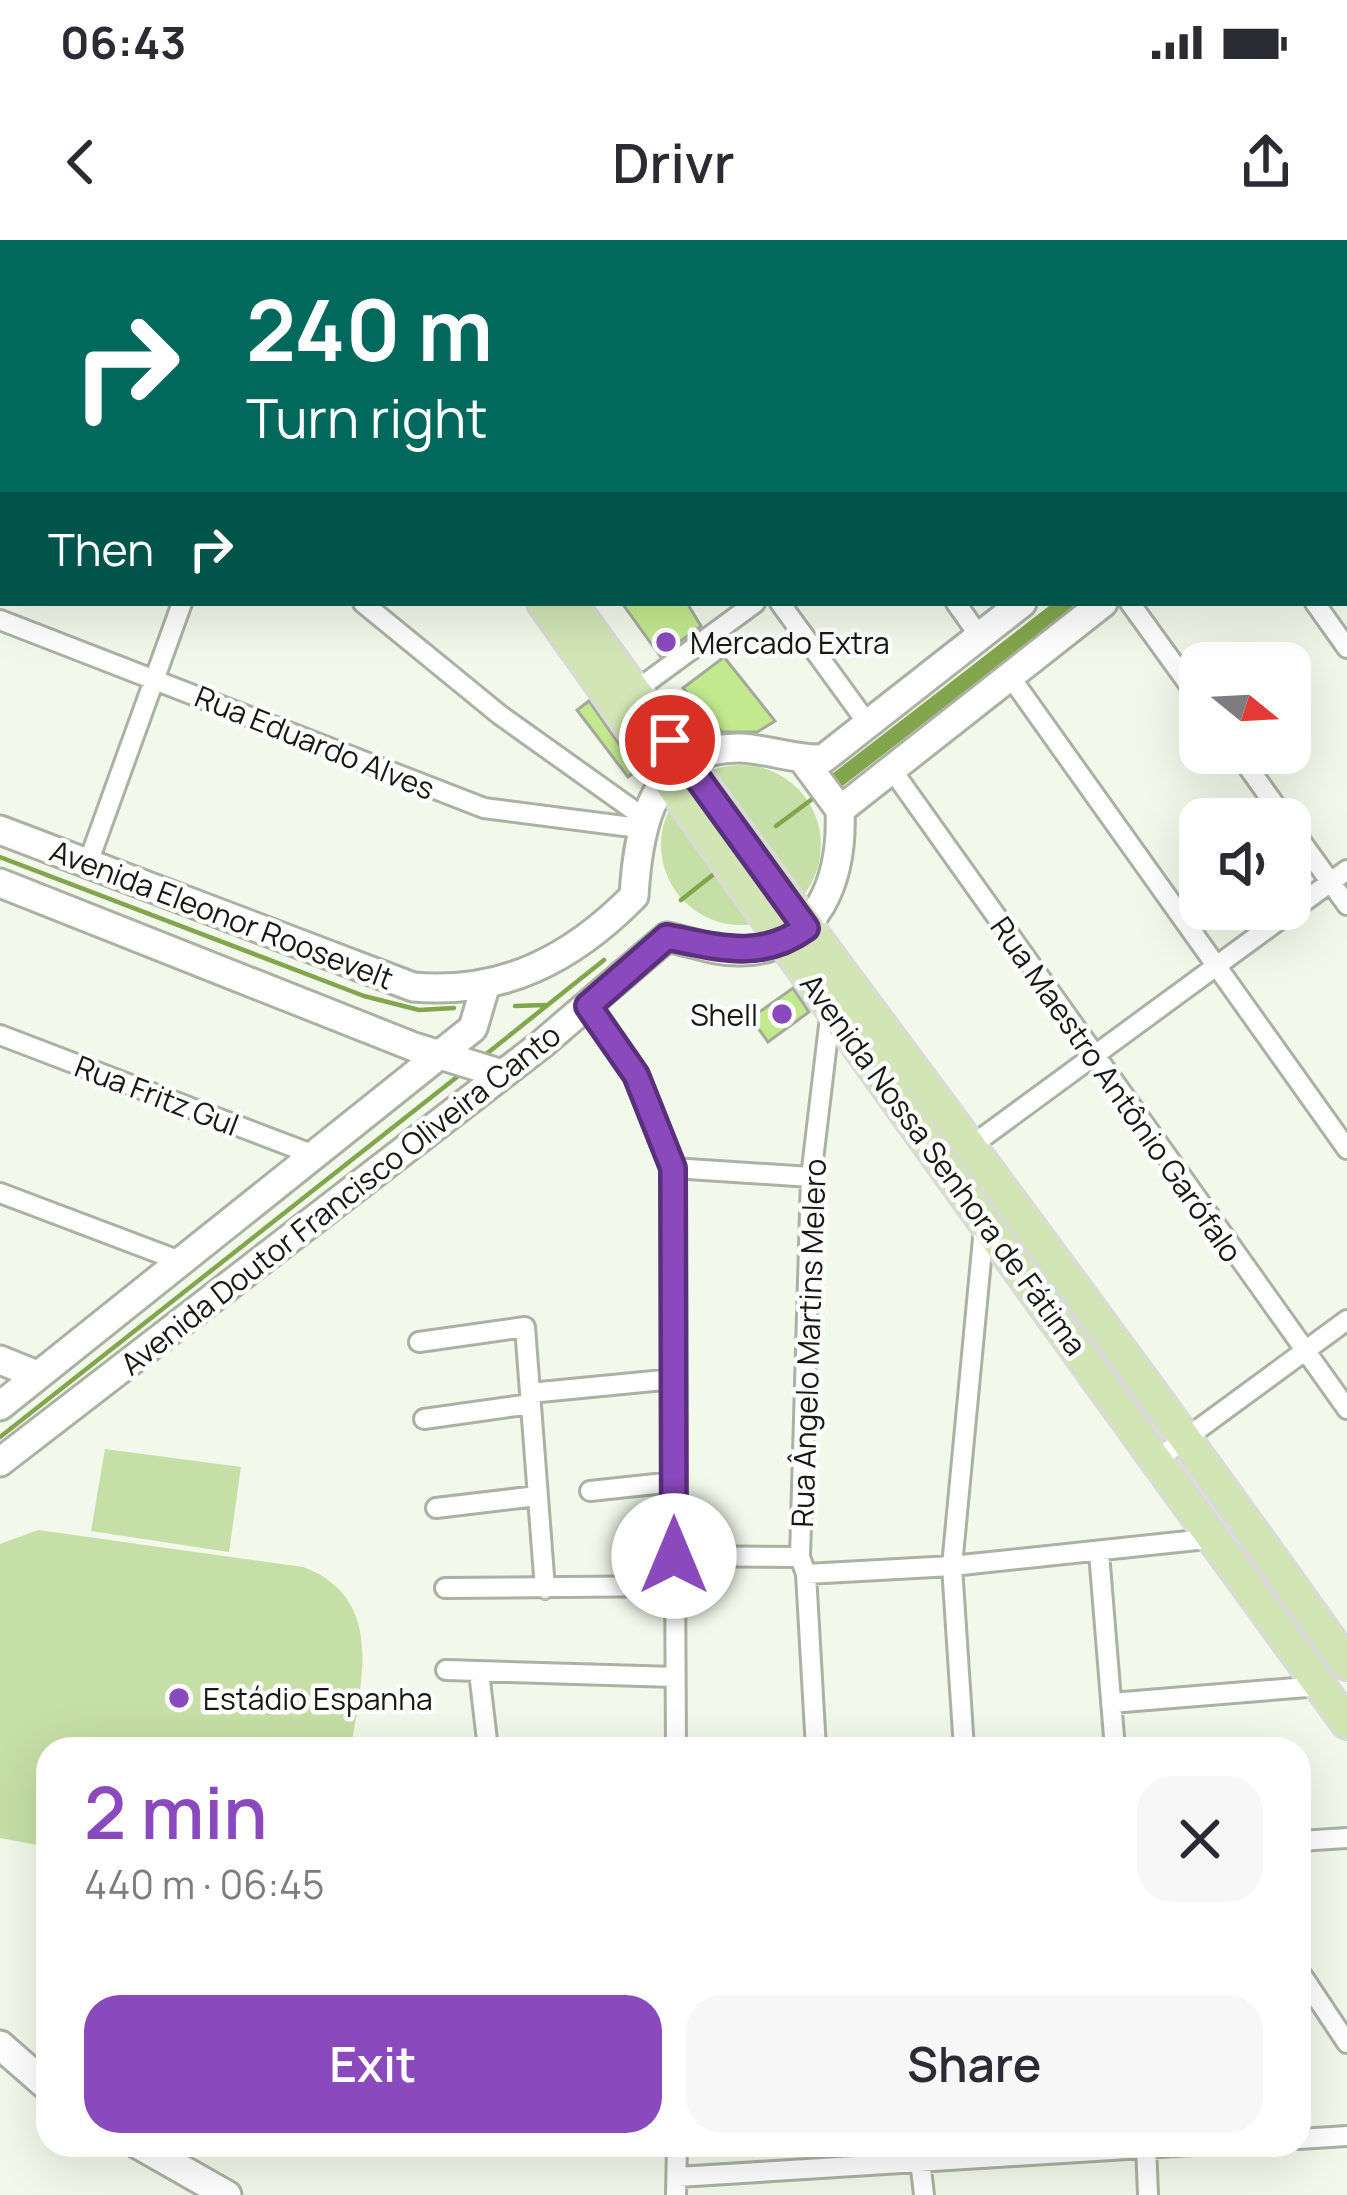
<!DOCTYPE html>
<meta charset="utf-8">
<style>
:root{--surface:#fff;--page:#f7f7f7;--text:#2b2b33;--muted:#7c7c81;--accent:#8b49be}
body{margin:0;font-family:Manrope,sans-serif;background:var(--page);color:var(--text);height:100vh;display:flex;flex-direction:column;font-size:45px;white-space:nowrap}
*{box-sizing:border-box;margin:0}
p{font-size:39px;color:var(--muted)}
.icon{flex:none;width:66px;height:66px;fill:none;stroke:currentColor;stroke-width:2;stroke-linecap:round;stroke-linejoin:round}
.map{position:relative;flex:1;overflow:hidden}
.drawer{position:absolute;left:36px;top:1497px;width:1275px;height:420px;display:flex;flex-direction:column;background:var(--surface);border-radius:36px;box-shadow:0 12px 48px #0002}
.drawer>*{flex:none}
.guide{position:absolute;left:0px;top:0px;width:1347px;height:366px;box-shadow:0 12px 48px #0002;background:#00695c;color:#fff;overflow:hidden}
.needle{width:78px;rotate:108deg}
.buttons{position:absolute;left:1179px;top:402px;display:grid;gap:24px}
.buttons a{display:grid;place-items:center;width:132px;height:132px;border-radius:24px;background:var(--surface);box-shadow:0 12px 48px #0002;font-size:60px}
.pin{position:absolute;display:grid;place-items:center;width:102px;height:102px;color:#fff;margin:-51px;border:6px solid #fff;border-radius:50%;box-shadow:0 3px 12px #0007}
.me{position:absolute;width:132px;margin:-66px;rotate:0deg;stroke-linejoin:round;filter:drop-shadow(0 0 9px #0008)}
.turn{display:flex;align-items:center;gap:42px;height:252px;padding:0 48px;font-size:54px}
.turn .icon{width:156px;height:156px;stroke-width:2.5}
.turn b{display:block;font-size:84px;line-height:102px}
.then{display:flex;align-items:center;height:114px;padding:0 48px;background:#0003;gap:24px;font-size:45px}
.round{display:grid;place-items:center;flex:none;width:126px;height:126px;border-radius:36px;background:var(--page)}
.headline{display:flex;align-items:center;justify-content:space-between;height:204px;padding:0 48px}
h1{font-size:72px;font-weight:600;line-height:90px;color:var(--accent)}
.primary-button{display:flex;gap:24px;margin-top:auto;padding:24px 48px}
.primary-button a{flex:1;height:138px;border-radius:36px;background:var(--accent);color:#fff;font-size:48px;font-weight:600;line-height:138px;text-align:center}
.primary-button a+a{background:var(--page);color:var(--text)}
.status{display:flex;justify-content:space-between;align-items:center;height:84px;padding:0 60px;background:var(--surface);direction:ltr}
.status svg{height:33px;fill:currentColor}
header{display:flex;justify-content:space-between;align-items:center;height:156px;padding:0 48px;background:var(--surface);font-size:54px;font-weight:600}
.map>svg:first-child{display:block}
.green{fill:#c6dfa6}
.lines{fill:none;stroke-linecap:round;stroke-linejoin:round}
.stream{stroke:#82a54d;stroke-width:4.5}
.canal{stroke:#82a54d;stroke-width:16}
.building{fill:#c3e98f;stroke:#a3a99b;stroke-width:3}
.street-casing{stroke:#abb1a3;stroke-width:24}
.secondary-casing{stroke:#abb1a3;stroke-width:33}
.primary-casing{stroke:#dadad9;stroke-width:36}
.street{stroke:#fff;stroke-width:18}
.secondary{stroke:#fff;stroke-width:27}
.primary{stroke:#d2e6b5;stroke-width:30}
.route-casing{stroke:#5a2f7c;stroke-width:30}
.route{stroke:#8b49be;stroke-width:21}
.poi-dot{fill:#8b49be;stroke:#fff;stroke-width:4.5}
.labels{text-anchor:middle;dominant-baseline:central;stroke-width:9;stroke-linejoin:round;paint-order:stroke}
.poi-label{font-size:30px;fill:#171a14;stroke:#fff;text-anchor:start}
.street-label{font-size:30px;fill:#171a14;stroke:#fff}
</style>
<div class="status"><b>06:43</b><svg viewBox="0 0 49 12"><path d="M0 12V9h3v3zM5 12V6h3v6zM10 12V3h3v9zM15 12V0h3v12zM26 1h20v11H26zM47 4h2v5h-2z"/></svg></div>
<header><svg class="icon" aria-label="back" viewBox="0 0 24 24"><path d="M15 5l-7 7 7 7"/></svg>Drivr<svg class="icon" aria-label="share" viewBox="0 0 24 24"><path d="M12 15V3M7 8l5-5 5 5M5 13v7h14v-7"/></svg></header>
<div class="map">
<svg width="1347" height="1955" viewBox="0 0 1347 1955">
<rect width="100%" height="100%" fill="#f2f9ea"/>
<path class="green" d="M661 605a80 80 0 1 1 160 0a80 80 0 1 1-160 0Z
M105,1209L241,1227L229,1312L91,1291Z
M38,1290L303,1327C386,1358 361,1441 351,1509H48V1607L0,1598V1304Z"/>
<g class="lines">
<path class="stream" d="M776,586L815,557
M0,617L364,756L419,770L454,768
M681,660L719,630
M515,766L545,765
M480,819L604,720
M0,1197L462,833"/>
<path class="canal" d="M1344,147L1347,144
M827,548L1066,363"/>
</g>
<path class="building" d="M622,363H687L701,386L660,416Z
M724,417L775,481L757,492H722L683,448Z
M589,461L637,530L628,537L577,470Z
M793,748L809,772L768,802L751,778Z"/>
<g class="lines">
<g class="street-casing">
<path id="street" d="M49,0L51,3
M465,0L468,3
M608,0L611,3
M877,0L879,3
M1061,0L1063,3
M1247,0L1249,3
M351,3L355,0
M590,3L593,0
M670,3L674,0
M823,3L827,0
M0,195L3,196
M363,363L500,475L643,577
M780,363L868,484
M956,363L980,397
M1130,363L1200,460
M1315,363L1347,408
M0,380L484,568L639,588
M1009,435L1347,909
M635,451L755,363
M1238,513L1285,579
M890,527L1347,1169
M1290,586L1347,665
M88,623L182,363
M588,766L636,835L673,928L676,1509
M0,795L314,915
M971,906L1347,630
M673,928L811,937
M0,953L180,1021
M419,1102L525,1087L545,1349
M530,1153L674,1139
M424,1179L530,1164
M1159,1218L1347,1080
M590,1251L674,1242
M436,1268L537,1256
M1099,1313L1115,1509
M674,1316L800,1317
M806,1334L952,1326L1216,1298
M445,1348L674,1346
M446,1430L675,1437
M479,1432L488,1509
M1111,1463L1320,1446
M816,1509L806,1334L800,1317L811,937L831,769
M964,1509L952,1326L984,988
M1299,1601L1347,1598
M1299,1731L1347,1803
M1299,1899L1347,1896
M1146,1905L1148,1955
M920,1920L924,1955
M678,1937L1192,1905
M676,1955L677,1905"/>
</g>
<g class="secondary-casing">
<path id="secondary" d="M1344,110L1347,107
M1344,178L1347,175
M803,520L840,570
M840,570L1103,363
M0,590L413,747C503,755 572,719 634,656
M0,643L414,807L502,834
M634,656C638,588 652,507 740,508C768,509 794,520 823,519L1022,363
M667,697C691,702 716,712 741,711C819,710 843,636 840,570
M0,1120L37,1135
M0,1166L473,788L486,744
M0,1222L542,804L667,697
M0,1805L48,1847
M139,1905L227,1955"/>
</g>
<g class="primary-casing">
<path id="primary" d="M284,0L286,3
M317,0L319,3
M543,363C808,739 1076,1111 1347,1483
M571,363C827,719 1094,1066 1347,1424"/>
</g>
<use href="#street" class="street"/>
<use href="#secondary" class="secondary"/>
<use href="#primary" class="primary"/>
</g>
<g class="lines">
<g class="route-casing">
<path id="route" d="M670,500L806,688C760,721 718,707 667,697L588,766L636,835L673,928L674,1316"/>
</g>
<use href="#route" class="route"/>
</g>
<g class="poi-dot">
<circle cx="666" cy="402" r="12"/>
<circle cx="782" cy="774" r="12"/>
<circle cx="179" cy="1458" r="12"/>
</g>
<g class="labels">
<g class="poi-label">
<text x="690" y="402">Mercado Extra</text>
<text x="758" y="774" text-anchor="end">Shell</text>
<text x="203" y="1458">Estádio Espanha</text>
</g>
<g class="street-label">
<text transform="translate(315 502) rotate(22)">Rua Eduardo Alves</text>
<text transform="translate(222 674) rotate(21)">Avenida Eleonor Roosevelt</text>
<text transform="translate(1117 849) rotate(55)">Rua Maestro Antônio Garófalo</text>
<text transform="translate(157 855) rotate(21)">Rua Fritz Gul</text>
<text transform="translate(944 924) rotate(54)">Avenida Nossa Senhora de Fátima</text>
<text transform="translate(340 959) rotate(-38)">Avenida Doutor Francisco Oliveira Canto</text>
<text transform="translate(808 1103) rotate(-88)">Rua Ângelo Martins Melero</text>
</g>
</g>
</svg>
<div class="buttons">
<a><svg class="needle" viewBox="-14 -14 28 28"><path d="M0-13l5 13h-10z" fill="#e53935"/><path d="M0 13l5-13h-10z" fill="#7c7c81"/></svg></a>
<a><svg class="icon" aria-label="sound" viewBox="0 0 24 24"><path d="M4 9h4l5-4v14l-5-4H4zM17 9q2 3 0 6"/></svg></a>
</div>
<div class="pin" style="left:670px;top:500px;background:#d93025"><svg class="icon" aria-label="arrive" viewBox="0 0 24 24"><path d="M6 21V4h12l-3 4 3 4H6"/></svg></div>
<svg class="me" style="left:674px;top:1316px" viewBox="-20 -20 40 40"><circle r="19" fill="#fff"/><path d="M0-13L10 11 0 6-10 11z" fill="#8b49be"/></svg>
<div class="guide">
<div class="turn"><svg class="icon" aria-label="right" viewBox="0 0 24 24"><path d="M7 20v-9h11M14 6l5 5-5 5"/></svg><div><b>240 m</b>Turn right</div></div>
<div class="then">Then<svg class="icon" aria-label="right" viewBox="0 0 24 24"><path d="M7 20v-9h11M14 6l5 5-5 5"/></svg></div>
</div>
<section class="drawer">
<div class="headline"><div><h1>2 min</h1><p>440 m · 06:45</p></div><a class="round"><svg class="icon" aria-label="close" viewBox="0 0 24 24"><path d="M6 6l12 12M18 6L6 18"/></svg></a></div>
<div class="primary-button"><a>Exit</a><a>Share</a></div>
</section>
</div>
